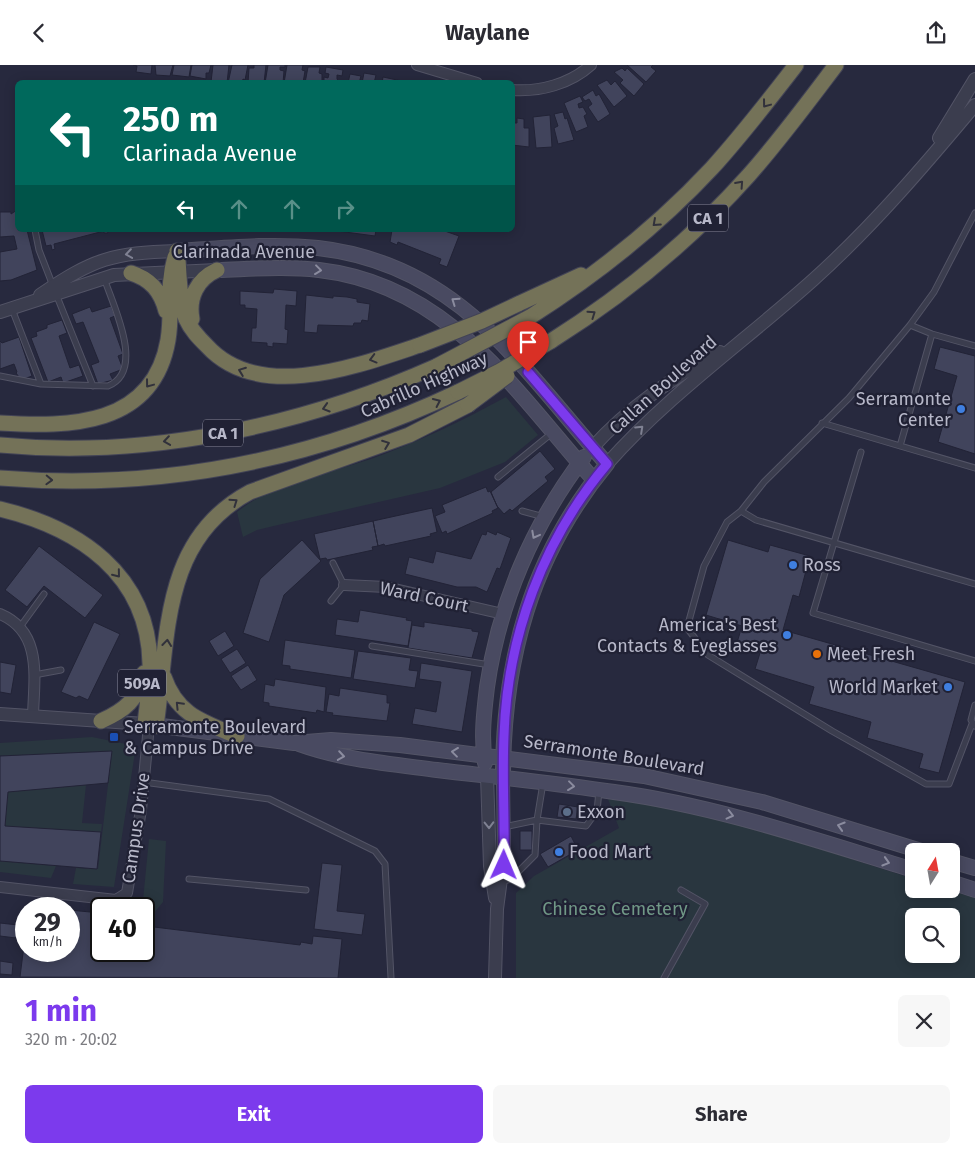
<!DOCTYPE html>
<meta charset="utf-8">
<style>
:root{--surface:#fff;--page:#f7f7f7;--text:#2b2b33;--muted:#7c7c81;--accent:#7c3aed}
body{margin:0;font-family:"Fira Sans",sans-serif;background:var(--page);color:var(--text);height:100vh;display:flex;flex-direction:column;font-size:19px;white-space:nowrap}
*{box-sizing:border-box;margin:0}
p{font-size:16px;color:var(--muted)}
.icon{flex:none;width:28px;height:28px;fill:none;stroke:currentColor;stroke-width:2;stroke-linecap:round;stroke-linejoin:round}
.map{position:relative;height:913px;overflow:hidden}
.panel{display:flex;flex-direction:column;background:var(--surface);flex:1}
.panel>*{flex:none}
.top-card{position:absolute;left:15px;top:15px;width:500px;height:152px;border-radius:8px;box-shadow:0 2px 12px #0003;background:#00695c;color:#fff;overflow:hidden}
.needle{width:32px;rotate:11deg}
.buttons{position:absolute;left:905px;top:778px;display:grid;gap:10px}
.buttons a{display:grid;place-items:center;width:55px;height:55px;border-radius:8px;background:var(--surface);box-shadow:0 2px 12px #0003;font-size:25px}
.speed{position:absolute;left:15px;top:832px;display:flex;gap:10px;font-size:25px;font-weight:700;text-align:center}
.speed>*{display:grid;place-content:center;width:65px;height:65px;border-radius:50%;background:var(--surface);box-shadow:0 2px 12px #0003;line-height:1}
.speed small{font-size:12px;font-weight:400}
.speed .limit{border:2px solid #111;border-radius:8px;background:#fff;color:#111}
.pin{position:absolute;display:grid;place-items:center;width:42px;height:42px;color:#fff;margin:-51px -21px;border-radius:50% 50% 50% 0;rotate:-45deg;box-shadow:0 0 5px #0007}
.pin .icon{rotate:45deg}
.me{position:absolute;width:55px;margin:-28px;rotate:1deg;stroke-linejoin:round;filter:drop-shadow(0 0 4px #0008)}
.turn{display:flex;align-items:center;gap:18px;height:105px;padding:0 25px;font-size:22px}
.turn .icon{width:65px;height:65px;stroke-width:2.5}
.turn b{display:block;font-size:35px;line-height:42px}
.lanes{display:flex;align-items:center;height:48px;padding:0 25px;background:#0003;justify-content:center;gap:25px;direction:ltr}
.lanes .off{opacity:.35}
.round{display:grid;place-items:center;flex:none;width:52px;height:52px;border-radius:8px;background:var(--page)}
.headline{display:flex;align-items:center;justify-content:space-between;height:85px;padding:0 25px}
h1{font-size:30px;font-weight:700;line-height:38px;color:var(--accent)}
.cta{display:flex;gap:10px;margin-top:auto;padding:10px 25px}
.cta a{flex:1;height:58px;border-radius:8px;background:var(--accent);color:#fff;font-size:20px;font-weight:700;line-height:58px;text-align:center}
.cta a+a{background:var(--page);color:var(--text)}
header{display:flex;justify-content:space-between;align-items:center;height:65px;padding:0 25px;background:var(--surface);font-size:22px;font-weight:700}
.map>svg:first-child{display:block}
.green{fill:#29363f;fill-rule:evenodd}
.building{fill:#41445c;stroke:#222336}
.lines{fill:none;stroke-linecap:round;stroke-linejoin:round}
.service-casing{stroke:#535466;stroke-width:7}
.minor-casing{stroke:#535466;stroke-width:12}
.tertiary-casing{stroke:#535466;stroke-width:14}
.secondary-casing{stroke:#535466;stroke-width:16}
.motorway-casing{stroke:#434456;stroke-width:17}
.service{stroke:#3b3d4e;stroke-width:5}
.minor{stroke:#3b3d4e;stroke-width:10}
.tertiary{stroke:#3b3d4e;stroke-width:12}
.secondary{stroke:#494a61;stroke-width:14}
.motorway{stroke:#747258;stroke-width:15}
.motorway-bridge-casing{stroke:#434456;stroke-width:17;stroke-linecap:butt}
.motorway-bridge{stroke:#747258;stroke-width:15}
.oneway{stroke:#31313b}
.oneway2{stroke:#7f8192}
.oneway3{stroke:#8b8c9f}
.route-casing{stroke:#51269a;stroke-width:12}
.route{stroke:#7c3aed;stroke-width:9}
.shop-dot{fill:#3f7fe0;stroke:#202134;stroke-width:2}
.food-dot{fill:#e8710a;stroke:#202134;stroke-width:2}
.transit-dot{fill:#1a4fb4;stroke:#202134;stroke-width:2}
.service-dot{fill:#5c6f8a;stroke:#202134;stroke-width:2}
.labels{text-anchor:middle;dominant-baseline:central;stroke-width:4.5;stroke-linejoin:round;paint-order:stroke}
.shield{fill:#202134;stroke:#8a8b9c;stroke-width:1}
.shield-label{font-size:16px;font-weight:bold;fill:#b7b8c9}
.street-label{font-size:18px;fill:#b7b8c9;stroke:#202134}
.poi-label{font-size:18px;fill:#b7b8c9;stroke:#202134;text-anchor:start}
.park-label{font-size:18px;fill:#709886;stroke:#202134}
</style>
<header><svg class="icon" aria-label="back" viewBox="0 0 24 24"><path d="M15 5l-7 7 7 7"/></svg>Waylane<svg class="icon" aria-label="share" viewBox="0 0 24 24"><path d="M12 15V3M7 8l5-5 5 5M5 13v7h14v-7"/></svg></header>
<div class="map">
<svg width="975" height="913" viewBox="0 0 975 913">
<rect width="100%" height="100%" fill="#27293e"/>
<path class="green" d="M506,332L538,370L505,397L440,423L278,460L257,465L243,472L237,447C274,417 327,409 371,394C418,377 462,356 506,332Z
M92,672L136,681L114,822L73,819L76,803L98,804L112,686L0,691V678Z
M86,720L82,758L102,759L101,767L5,761L8,727Z
M608,734C713,745 814,783 914,814V824H946L975,833V913H516V828L534,811L619,763ZM914,851H951V889H914Z
M149,774L166,776L163,837L150,853L144,852V844H126L127,836L143,835Z
M0,796L56,801L51,813L0,807Z"/>
<path class="building" d="M133,0H152L151,9L136,7L137,1Z
M155,0H173L170,11L156,10Z
M174,0H191L189,12L172,10Z
M192,0H211L209,8H206V14L190,11Z
M213,0H229L227,18L211,17Z
M232,0H248L245,15L243,14L242,18H228Z
M254,0H266L264,18H248L249,3H254Z
M268,0H285V2H280V5L284,6L283,18H265Z
M287,0H303L302,5L305,6L303,18H284Z
M627,0H653L651,2L656,6L646,17Z
M308,2H320L319,8L322,9V18H305Z
M326,2L343,5L342,11L337,10V14L340,18H324V12L328,13L329,9L325,8Z
M622,3L625,6L627,3L644,19L634,31L620,18L623,15L614,7Z
M364,8L376,10L374,18H362Z
M350,9L361,11L359,18H348Z
M383,12L402,16L401,18H382Z
M607,15L611,20L615,16L627,31L614,42L597,20Z
M593,25L596,31L599,29L610,49L598,57L588,42L592,39L589,34L585,36L582,32Z
M580,31L583,37L578,39L579,43L583,42L587,49L584,51L588,62L576,67L564,38Z
M563,47L565,54L567,53L574,75L558,79L554,63L558,61L554,49Z
M550,50L552,82L536,83L533,52Z
M517,53L524,54V63H529V82L512,80L513,58H517Z
M17,145L18,165H27L37,205L11,215L0,216V187L17,184L14,171L0,172V147H11V149Z
M42,165H107L108,168H104V166L54,179L55,184L52,185L51,180L46,181Z
M330,165H376L375,171Z
M392,165H442L459,171L447,202L439,199L441,194L398,177L397,180L390,177Z
M274,224L297,226L296,241L286,240L285,264L288,265L287,279L273,278V282L267,281V278L251,277L252,263H256L257,244L245,243V240H240V226L273,228Z
M306,230L333,233V231L347,232L357,234V237L370,239L368,256L362,255L361,258H354L353,261L318,260L317,268L304,267Z
M111,241L115,251L110,253L123,289L118,291L123,304L110,309L113,315L98,319L91,300L99,297L83,257L76,259L72,249L90,242L92,247Z
M62,255L67,268L59,271L70,303L79,300L83,311L63,318L61,312L48,317L31,273L37,271L36,267L47,263V260Z
M19,272L32,311L21,315L16,308L17,307L14,299L0,304V276L2,278Z
M940,282L975,291V389L938,377L957,311L934,304Z
M540,386L555,404L545,412L548,416L512,446L510,444L504,449L497,441L491,427Z
M486,422L488,427L490,426L498,443L492,446L493,448L447,469L446,466L442,468L435,451L445,447L442,440Z
M432,443L437,467L430,469L431,471L385,481L384,479L378,481L373,456Z
M373,456L378,481L372,482L373,485L327,495L326,493L320,494L314,469Z
M487,466L496,470L497,467L511,473L500,504L497,503L487,527L476,522H457L405,509L409,492L433,498L436,486L471,494L482,469L486,470Z
M302,475L321,496L284,530L269,577L243,568L260,514Z
M728,475L768,487L770,480L810,491L799,532L793,530L783,565L965,617L939,708L919,703L923,689L867,673L871,657L809,639L814,622L755,604L760,588L736,581L742,561L706,550Z
M39,481L103,530L85,553L44,521L27,542L5,525Z
M360,545L407,553L406,555L412,556L408,581L335,570L337,554L358,557Z
M94,557L120,569L88,635L79,631L76,633L61,627Z
M424,557L472,564V566L479,567L472,593L408,583L412,560L424,562Z
M225,566L234,581L218,591L209,576Z
M285,575L355,585L351,613L290,604V601L282,600Z
M237,584L246,598L230,608L221,594Z
M358,586L411,593L409,605L418,606L415,623L353,614Z
M0,597L16,600L11,629L0,627Z
M421,598L472,606L462,667L412,659L415,643L436,647L441,617L419,614Z
M248,600L257,615L241,625L231,611Z
M275,614L326,622L324,647L317,645L316,648L269,641V638L263,637L265,619L274,621Z
M340,623L387,630V638H390L387,656L332,650L333,648L326,647L329,629L339,631Z
M112,686L108,718L8,727L5,761L101,767L97,804L0,796V691Z
M559,739L578,742L576,754L557,752Z
M520,766H532V785H520Z
M571,771L578,785L548,802L540,789Z
M322,798L342,800L337,846L365,849L362,870L314,864Z
M69,845L101,848V886H144V859H147L146,861L300,880L301,877L312,879L313,871L342,874L338,913L20,912L26,864V886H69Z
M0,858L18,860L16,873L0,871Z
M0,896L13,898L12,910L0,909Z"/>
<g class="lines">
<g class="service-casing">
<path id="service" d="M35,165L39,185L53,221
M56,229L93,321
M12,244L41,319
M910,260L932,269L975,281
M0,311L41,319L108,321C146,306 113,240 104,213
M822,358L975,403
M900,381L932,269
M861,387L813,548L975,596
M498,412L552,368
M522,446L544,452
M741,446L756,455L975,519
M331,536L344,520L333,498
M20,562L44,529
M372,581L490,600
M34,610L61,605
M972,659L949,719H926L832,666L708,590L687,563L704,501L727,457L741,446L764,417L849,333L910,260L934,227L975,148
M975,661L971,655L975,640
M143,717L269,734L375,786L385,799L391,913
M504,762L537,755L543,718
M189,814L306,825
M502,817L511,814L535,790L537,755L586,761L597,746L599,726
M664,913L705,839L681,825"/>
</g>
<g class="minor-casing">
<path id="minor" d="M417,0L477,18
M512,25C540,27 570,19 591,0
M344,520L386,522L503,549
M0,549C43,567 34,613 33,651
M0,822L116,835L127,828L141,745L149,660"/>
</g>
<g class="tertiary-casing">
<path id="tertiary" d="M939,73L975,14
M40,230C94,193 113,188 177,186
M0,247L114,210L217,205
M592,383C629,342 672,313 720,287
M607,399C667,331 745,276 813,215C872,162 924,101 975,40
M0,649L145,659
M487,711L490,801L495,833
M495,913L497,844L504,791L503,713"/>
</g>
<g class="secondary-casing">
<path id="secondary" d="M177,186C223,183 272,178 318,183C459,199 521,302 607,399C531,491 503,595 503,713
M217,205C251,204 285,201 319,205C449,220 514,325 594,415
M146,659L294,678L331,675L400,680L644,711L762,737L921,786
M299,679C343,695 391,699 437,705C496,712 555,718 614,727C717,741 815,775 914,805
M485,698C481,672 484,647 487,622C499,538 533,459 584,392
M951,796L975,803
M951,817L975,825"/>
</g>
<g class="motorway-casing">
<path id="motorway" d="M177,186C180,207 178,233 186,254C191,265 199,273 207,281C259,338 357,301 420,280
M131,208C151,214 161,227 166,246
M518,239L581,210
M530,252C596,210 658,161 712,103C742,70 769,35 796,0
M192,254C188,233 197,214 217,205
M551,276C624,230 691,175 749,110C780,75 808,37 836,0
M0,358C69,362 153,362 168,275C173,246 166,223 175,192
M0,380C148,394 302,361 437,301
M0,413C161,426 312,396 458,327
M0,444C79,463 148,509 150,598C151,619 147,639 145,659
M164,612C177,650 203,657 237,671
M101,656C124,646 139,634 144,608
M156,661C169,573 160,475 250,427L409,370L468,340"/>
</g>
<use href="#service" class="service"/>
<use href="#minor" class="minor"/>
<use href="#tertiary" class="tertiary"/>
<use href="#secondary" class="secondary"/>
<use href="#motorway" class="motorway"/>
<g class="motorway-bridge-casing">
<path id="motorway-bridge" d="M420,280L482,256L518,239
M437,301L530,252
M458,327L500,306L551,276
M468,340L507,311"/>
</g>
<use href="#motorway-bridge" class="motorway-bridge"/>
</g>
<defs><path id="oneway-chevron" d="M-2-3.5L2.5 0L-2 3.5" fill="none" stroke-width="1.6" stroke-linecap="round" stroke-linejoin="round" transform="scale(1.25)"/></defs>
<g class="oneway">
<use href="#oneway-chevron" transform="translate(766 39) rotate(127)"/>
<use href="#oneway-chevron" transform="translate(740 119) rotate(-48)"/>
<use href="#oneway-chevron" transform="translate(656 158) rotate(138)"/>
<use href="#oneway-chevron" transform="translate(592 249) rotate(-35)"/>
<use href="#oneway-chevron" transform="translate(373 294) rotate(165)"/>
<use href="#oneway-chevron" transform="translate(242 306) rotate(-159)"/>
<use href="#oneway-chevron" transform="translate(149 319) rotate(127)"/>
<use href="#oneway-chevron" transform="translate(437 337) rotate(-25)"/>
<use href="#oneway-chevron" transform="translate(326 343) rotate(163)"/>
<use href="#oneway-chevron" transform="translate(167 376) rotate(172)"/>
<use href="#oneway-chevron" transform="translate(386 379) rotate(-21)"/>
<use href="#oneway-chevron" transform="translate(49 415) rotate(2)"/>
<use href="#oneway-chevron" transform="translate(234 437) rotate(-35)"/>
<use href="#oneway-chevron" transform="translate(117 509) rotate(51)"/>
<use href="#oneway-chevron" transform="translate(167 578) rotate(-84)"/>
<use href="#oneway-chevron" transform="translate(179 640) rotate(-134)"/>
</g>
<g class="oneway2">
<use href="#oneway-chevron" transform="translate(129 189) rotate(172)"/>
<use href="#oneway-chevron" transform="translate(640 364) rotate(-43)"/>
<use href="#oneway-chevron" transform="translate(489 760) rotate(89)"/>
</g>
<g class="oneway3">
<use href="#oneway-chevron" transform="translate(318 205) rotate(7)"/>
<use href="#oneway-chevron" transform="translate(455 236) rotate(-145)"/>
<use href="#oneway-chevron" transform="translate(535 470) rotate(118)"/>
<use href="#oneway-chevron" transform="translate(455 687) rotate(-173)"/>
<use href="#oneway-chevron" transform="translate(341 691) rotate(9)"/>
<use href="#oneway-chevron" transform="translate(571 721) rotate(7)"/>
<use href="#oneway-chevron" transform="translate(730 750) rotate(14)"/>
<use href="#oneway-chevron" transform="translate(841 761) rotate(-163)"/>
<use href="#oneway-chevron" transform="translate(886 797) rotate(17)"/>
</g>
<g class="lines">
<g class="route-casing">
<path id="route" d="M504,800C505,757 502,714 504,671C507,572 543,475 607,399L528,307"/>
</g>
<use href="#route" class="route"/>
</g>
<g class="shop-dot">
<circle cx="961" cy="344" r="5"/>
<circle cx="793" cy="500" r="5"/>
<circle cx="787" cy="570" r="5"/>
<circle cx="948" cy="622" r="5"/>
<circle cx="559" cy="787" r="5"/>
</g>
<circle class="food-dot" cx="817" cy="589" r="5"/>
<rect class="transit-dot" x="109" y="667" width="10" height="10" rx="2.5"/>
<circle class="service-dot" cx="567" cy="747" r="5"/>
<g class="labels">
<g class="shield">
<rect x="688" y="139.5" width="40" height="27" rx="4"/>
<rect x="203" y="354.5" width="40" height="27" rx="4"/>
<rect x="118" y="604.5" width="48" height="27" rx="4"/>
</g>
<g class="shield-label">
<text x="708" y="153">CA 1</text>
<text x="223" y="368">CA 1</text>
<text x="142" y="618">509A</text>
</g>
<g class="street-label">
<text x="244" y="187">Clarinada Avenue</text>
<text transform="translate(424 320) rotate(-24)">Cabrillo Highway</text>
<text transform="translate(663 320) rotate(-42)">Callan Boulevard</text>
<text transform="translate(424 532) rotate(12)">Ward Court</text>
<text transform="translate(614 690) rotate(9)">Serramonte Boulevard</text>
<text transform="translate(136 763) rotate(-82)">Campus Drive</text>
</g>
<g class="poi-label">
<text x="951" y="334" text-anchor="end">Serramonte<tspan x="951" dy="21">Center</tspan></text>
<text x="803" y="500">Ross</text>
<text x="777" y="560" text-anchor="end">America's Best<tspan x="777" dy="21">Contacts &amp; Eyeglasses</tspan></text>
<text x="827" y="589">Meet Fresh</text>
<text x="938" y="622" text-anchor="end">World Market</text>
<text x="124" y="662">Serramonte Boulevard<tspan x="124" dy="21">&amp; Campus Drive</tspan></text>
<text x="577" y="747">Exxon</text>
<text x="569" y="787">Food Mart</text>
</g>
<g class="park-label">
<text x="615" y="844">Chinese Cemetery</text>
</g>
</g>
</svg>
<div class="buttons">
<a><svg class="needle" viewBox="-14 -14 28 28"><path d="M0-13l5 13h-10z" fill="#e53935"/><path d="M0 13l5-13h-10z" fill="#7c7c81"/></svg></a>
<a><svg class="icon" aria-label="search" viewBox="0 0 24 24"><circle cx="10" cy="10" r="6"/><path d="M15 15l6 6"/></svg></a>
</div>
<div class="speed"><div>29<small>km/h</small></div><div class="limit">40</div></div>
<div class="pin" style="left:528px;top:307px;background:#d93025"><svg class="icon" aria-label="arrive" viewBox="0 0 24 24"><path d="M6 21V4h12l-3 4 3 4H6"/></svg></div>
<svg class="me" style="left:504px;top:800px" viewBox="-20 -20 40 40"><path d="M0-17L14 15 0 8-14 15z" fill="#7c3aed" stroke="#fff" stroke-width="4"/></svg>
<div class="top-card">
<div class="turn"><svg class="icon" aria-label="left" viewBox="0 0 24 24"><path d="M17 20v-9H6M10 6l-5 5 5 5"/></svg><div><b>250 m</b>Clarinada Avenue</div></div>
<div class="lanes"><svg class="icon" aria-label="left" viewBox="0 0 24 24"><path d="M17 20v-9H6M10 6l-5 5 5 5"/></svg><svg class="icon off" aria-label="ahead" viewBox="0 0 24 24"><path d="M12 20V5M6 11l6-6 6 6"/></svg><svg class="icon off" aria-label="ahead" viewBox="0 0 24 24"><path d="M12 20V5M6 11l6-6 6 6"/></svg><svg class="icon off" aria-label="right" viewBox="0 0 24 24"><path d="M7 20v-9h11M14 6l5 5-5 5"/></svg></div>
</div>
</div>
<section class="panel">
<div class="headline"><div><h1>1 min</h1><p>320 m · 20:02</p></div><a class="round"><svg class="icon" aria-label="close" viewBox="0 0 24 24"><path d="M6 6l12 12M18 6L6 18"/></svg></a></div>
<div class="cta"><a>Exit</a><a>Share</a></div>
</section>
